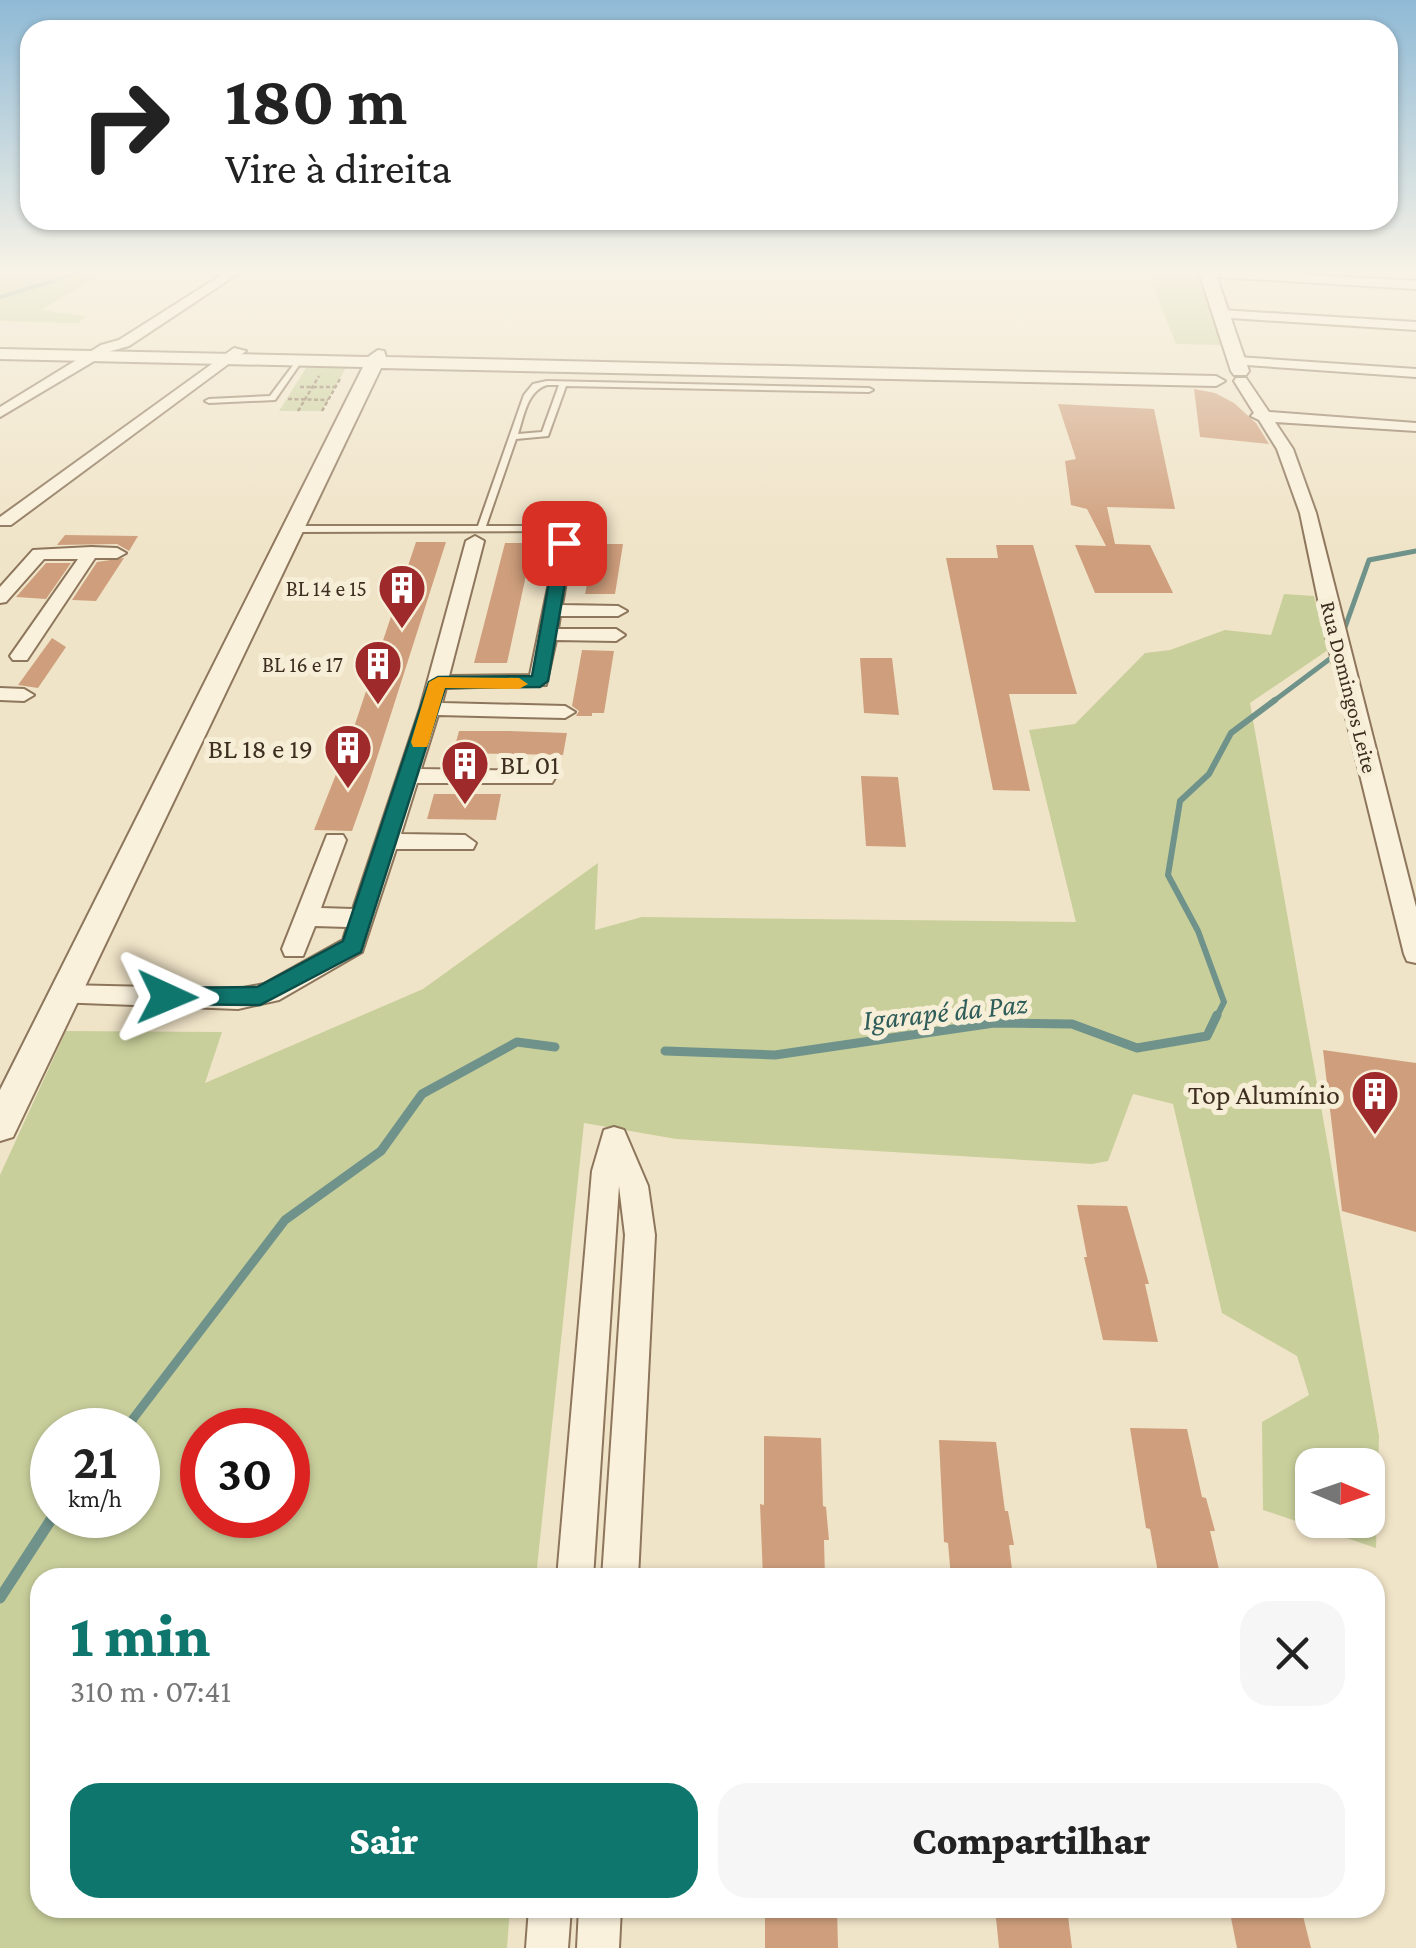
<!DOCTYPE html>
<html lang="pt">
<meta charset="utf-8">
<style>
:root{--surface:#fff;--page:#f6f6f6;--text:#222;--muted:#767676;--accent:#0f766e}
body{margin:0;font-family:"Crimson Pro",serif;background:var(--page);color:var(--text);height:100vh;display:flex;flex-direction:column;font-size:38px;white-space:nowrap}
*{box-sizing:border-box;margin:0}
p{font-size:32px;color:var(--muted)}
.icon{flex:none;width:55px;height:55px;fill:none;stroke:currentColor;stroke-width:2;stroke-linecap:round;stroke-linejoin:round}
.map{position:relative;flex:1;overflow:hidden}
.sheet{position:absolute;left:30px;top:1568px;width:1355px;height:350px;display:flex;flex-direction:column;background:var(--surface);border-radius:30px;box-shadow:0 2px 8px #0004}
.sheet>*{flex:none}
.hud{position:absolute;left:20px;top:20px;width:1378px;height:210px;border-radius:30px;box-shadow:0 2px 8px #0004;background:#fff;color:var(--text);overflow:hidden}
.needle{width:65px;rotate:92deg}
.buttons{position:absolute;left:1295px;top:1448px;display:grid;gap:20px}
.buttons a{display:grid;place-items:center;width:90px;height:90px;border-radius:20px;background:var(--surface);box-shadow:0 2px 8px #0004;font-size:50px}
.speed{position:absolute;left:30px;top:1408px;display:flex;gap:20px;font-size:50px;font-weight:700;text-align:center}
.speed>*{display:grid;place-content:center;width:130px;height:130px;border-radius:50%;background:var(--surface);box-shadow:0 2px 8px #0004;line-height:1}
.speed small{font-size:25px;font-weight:400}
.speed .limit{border:15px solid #d22;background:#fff;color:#111}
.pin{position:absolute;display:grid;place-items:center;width:85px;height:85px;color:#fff;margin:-42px;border-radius:20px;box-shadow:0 5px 15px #0006}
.me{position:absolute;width:110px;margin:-55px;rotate:91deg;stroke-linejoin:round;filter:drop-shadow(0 0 8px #0008)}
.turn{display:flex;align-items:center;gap:35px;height:210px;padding:0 40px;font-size:45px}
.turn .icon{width:130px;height:130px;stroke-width:2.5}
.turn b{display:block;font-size:70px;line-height:85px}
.round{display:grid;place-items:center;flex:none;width:105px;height:105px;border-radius:30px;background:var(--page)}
.overview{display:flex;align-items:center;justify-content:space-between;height:170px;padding:0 40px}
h1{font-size:60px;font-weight:800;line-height:75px;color:var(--accent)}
.cta{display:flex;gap:20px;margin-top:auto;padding:20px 40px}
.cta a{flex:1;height:115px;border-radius:30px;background:var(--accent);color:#fff;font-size:40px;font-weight:800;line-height:115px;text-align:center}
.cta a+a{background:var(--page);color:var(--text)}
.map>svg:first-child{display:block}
.green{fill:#c9cf9b;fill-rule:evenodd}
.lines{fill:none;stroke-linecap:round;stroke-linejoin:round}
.stream-far4{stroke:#6f938a;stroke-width:4}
.stream-far3{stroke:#6f938a;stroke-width:5}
.stream-far2{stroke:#6f938a;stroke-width:6}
.stream-far1{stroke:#6f938a;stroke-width:9}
.stream{stroke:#6f938a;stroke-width:11}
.building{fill:#cf9f7d}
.service-casing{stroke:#8d765c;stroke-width:4}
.minor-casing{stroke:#8d765c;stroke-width:4}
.tertiary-casing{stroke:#8d765c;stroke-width:4}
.path{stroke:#8d765c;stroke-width:2.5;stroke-dasharray:4 2.5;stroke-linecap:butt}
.service{fill:#faf1dc;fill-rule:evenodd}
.minor{fill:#faf1dc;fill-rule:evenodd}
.tertiary{fill:#faf1dc;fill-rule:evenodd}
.route{fill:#0f766e;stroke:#0a4d48;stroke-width:2.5}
.slow{fill:#f59e0b}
.labels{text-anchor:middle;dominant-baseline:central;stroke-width:10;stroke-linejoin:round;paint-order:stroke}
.far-poi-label{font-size:22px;fill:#3d2e20;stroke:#f7eed8;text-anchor:end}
.far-street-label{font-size:22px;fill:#3d2e20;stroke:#f7eed8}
.poi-label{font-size:28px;fill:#3d2e20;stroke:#f7eed8;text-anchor:end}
.water-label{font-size:30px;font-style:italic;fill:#2f5d5a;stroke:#f7eed8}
</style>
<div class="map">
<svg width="1416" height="1948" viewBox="0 0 1416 1948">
<rect width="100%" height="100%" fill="#f0e4c8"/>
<path class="green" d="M0,269H113L40,310L85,316L79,323L0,321Z
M1146,269H1196L1222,345L1176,344Z
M309,363L348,364L322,411H279Z
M1284,594L1314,596L1328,650L1250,703L1379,1436L1376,1548L1263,1510L1262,1422L1309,1395L1297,1356L1222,1313L1173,1104L1133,1094L1108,1161L1092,1164L676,1139L584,1123L536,1577L40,1578V1908H510L507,1948H0V1175L66,1031L222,1032L205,1083L423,989L598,863L595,930L642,917L1076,922L1029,730L1075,724L1145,653L1170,650L1225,630L1271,635ZM52,1430H138V1515H52ZM202,1430H288V1515H202ZM1312,1465H1368V1520H1312Z"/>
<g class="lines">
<path class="stream-far4" d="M0,297L92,269"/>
<path class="stream-far3" d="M1343,633L1369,560L1416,551
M1271,703L1335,655"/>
<path class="stream-far2" d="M1216,1018L1224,1002L1198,931L1168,875L1180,801L1209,774L1231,733L1275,700"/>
<path class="stream-far1" d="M665,1051L775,1055L994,1023L1072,1024L1137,1048L1207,1036L1217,1015
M129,1424L285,1220L381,1151L422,1094L517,1042L555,1047"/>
<path class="stream" d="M125,1430L131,1422
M0,1598L54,1515"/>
</g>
<path class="building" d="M1194,389L1215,393L1234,403L1256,423L1269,444L1200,437Z
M1058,404L1154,409L1175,509L1107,507L1115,544L1150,545L1173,593H1095L1075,545L1106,546L1087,509L1071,505L1065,461L1076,459Z
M65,535L138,536L129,551L117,544L57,545Z
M416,542H446L367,789L352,831L314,830L350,739Z
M505,543H533L507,663H474Z
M595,544H623L615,594H585Z
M996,545H1033L1077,694H1009L1030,791L993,790L946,558H998Z
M124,558L96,601L72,600L97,562Z
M46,563H71L46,599L16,597Z
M52,638L66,647L38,688L18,685Z
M582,650L614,651L604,713H592V716H576L579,711L572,706Z
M860,658H892L899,715L864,713Z
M459,731H509L567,733L563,755L453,753Z
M861,776L898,777L906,847L866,846Z
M434,794H501L496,820L427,819Z
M1323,1050L1416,1063V1232L1342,1211Z
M1077,1205L1127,1206L1149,1284H1145L1158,1342L1103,1340L1084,1257H1087Z
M1130,1428L1187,1429L1202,1497L1206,1498L1215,1531H1210L1221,1578H1159L1150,1529L1146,1528Z
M764,1436L821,1438L823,1506L826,1507L829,1540H824L825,1578H763L760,1504L764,1505Z
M939,1440L996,1442L1005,1511H1008L1014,1545H1009L1013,1578H951L948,1543L944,1542Z
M765,1908H837L838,1948H765Z
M995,1908H1067L1072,1948H999Z
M1229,1908H1301L1311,1948H1237Z"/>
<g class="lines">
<g class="service-casing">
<path id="service" d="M297,360L302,361L275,400L209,403L205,401L209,399L270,396Z
M547,381L869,388L873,390L869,392L566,386L548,436L516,439L486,526H586L590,529L589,531L296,532L292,529L296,526H478L524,395L533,384ZM547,385H559L542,432L518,434C524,416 527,391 547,385Z"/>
</g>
<g class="minor-casing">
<path id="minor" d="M231,269H245L129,346L111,351L0,417V407L101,345L119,340Z
M1207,269L1416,281V289L1203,276Z
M1221,310L1416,322V330L1216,317L1215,314Z
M234,348L246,351L11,525H0V517Z
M1237,357L1416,369V377L1232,364V358Z
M1236,378H1246L1269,412L1416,423V431L1275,422L1293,449L1316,513L1416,907V963L1407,961L1404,954L1324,628L1300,513L1277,449L1259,420L1251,416L1254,413L1234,381Z
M475,536L484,541L449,676L530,675L558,539L573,543L562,605L618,606L627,611L618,616H560L558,629H616L625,635L616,641L556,640L546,685L446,688L442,703L565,706L575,712L565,718L438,715L421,769L544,771L555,778L552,783H417L401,834L465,835L476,843L473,849H396L362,952L279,1000L238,1009L56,1002L52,995L56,988L65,985L238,989L264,984L343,940L347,927L315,926L303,956H285L282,949L327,835H343L346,840L321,908L353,909L420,709L466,541Z
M91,547L117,548L126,553L117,558H95L27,660H13L10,656L78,559H44L6,602L0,603V587L33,550Z
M0,688L24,689L34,695L24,701L0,700Z
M614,1127L624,1130L648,1186L655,1235L638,1578H602L625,1235L619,1186L593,1578H557L592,1171L604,1130Z
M529,1908H571L568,1948H526Z
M579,1908H621L619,1948H577Z"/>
</g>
<g class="tertiary-casing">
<path id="tertiary" d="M1198,269H1214L1249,371L1246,375H1234L1231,371Z
M0,349L368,357L378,350L384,351L386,357L1216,376L1225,381L1216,386L381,368L13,1137L0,1141V1090L363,367L0,359Z"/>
</g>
<path class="path" d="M300,387H336
M288,399L328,400
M298,411L319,376
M322,411L340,379"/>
<use href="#service" class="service"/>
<use href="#minor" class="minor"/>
<use href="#tertiary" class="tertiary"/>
</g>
<linearGradient id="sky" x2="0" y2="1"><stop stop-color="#8fbad6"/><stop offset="0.5" stop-color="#f8f3e6"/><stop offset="1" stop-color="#f8f3e6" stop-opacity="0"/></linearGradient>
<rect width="1416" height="542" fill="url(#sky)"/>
<path class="route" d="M564,539L572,543L548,681L540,687L445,688L361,952L260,1005L159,1004L155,997L167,988L257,987L343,941L429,682L438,677L532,676L556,543Z"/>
<path class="slow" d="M438,677L519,678L528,684L519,689L445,688L429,742L427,747H413L411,742L429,682Z"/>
<defs>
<g id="building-pin" transform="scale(2.5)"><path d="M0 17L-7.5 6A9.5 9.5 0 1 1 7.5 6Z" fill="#9e2a2b" stroke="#f7eed8"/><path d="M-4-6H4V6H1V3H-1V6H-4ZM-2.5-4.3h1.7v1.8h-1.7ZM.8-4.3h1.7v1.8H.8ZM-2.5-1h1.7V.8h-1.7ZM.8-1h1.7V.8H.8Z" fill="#fff"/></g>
</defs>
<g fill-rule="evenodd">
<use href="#building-pin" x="402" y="588"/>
<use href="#building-pin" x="378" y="664"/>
<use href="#building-pin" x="348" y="748"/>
<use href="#building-pin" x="465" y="764"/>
<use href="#building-pin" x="1375" y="1094"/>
</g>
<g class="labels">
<g class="far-poi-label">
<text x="367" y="588">BL 14 e 15</text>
<text x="343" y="664">BL 16 e 17</text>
</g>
<g class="far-street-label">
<text transform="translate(1349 687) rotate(76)">Rua Domingos Leite</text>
</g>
<g class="poi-label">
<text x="313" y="748">BL 18 e 19</text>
<text x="500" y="764" text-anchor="start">BL 01</text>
<text x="1340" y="1094">Top Alumínio</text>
</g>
<g class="water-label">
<text transform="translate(945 1011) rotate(-6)">Igarapé da Paz</text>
</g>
</g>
</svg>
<div class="buttons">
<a><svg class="needle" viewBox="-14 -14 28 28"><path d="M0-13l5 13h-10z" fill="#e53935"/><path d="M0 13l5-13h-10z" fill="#767676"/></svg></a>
</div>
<div class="speed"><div>21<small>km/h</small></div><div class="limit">30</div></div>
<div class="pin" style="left:564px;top:543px;background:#d93025"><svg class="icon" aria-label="arrive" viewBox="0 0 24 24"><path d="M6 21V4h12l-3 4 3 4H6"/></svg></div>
<svg class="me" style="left:167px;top:997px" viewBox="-20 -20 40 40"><path d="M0-17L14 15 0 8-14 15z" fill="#0f766e" stroke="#fff" stroke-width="4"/></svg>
<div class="hud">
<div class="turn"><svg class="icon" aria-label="right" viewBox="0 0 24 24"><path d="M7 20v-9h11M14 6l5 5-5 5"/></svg><div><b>180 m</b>Vire à direita</div></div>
</div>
<section class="sheet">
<div class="overview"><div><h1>1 min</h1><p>310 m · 07:41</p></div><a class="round"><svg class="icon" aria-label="close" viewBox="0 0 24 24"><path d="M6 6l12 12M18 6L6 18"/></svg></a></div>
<div class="cta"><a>Sair</a><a>Compartilhar</a></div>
</section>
</div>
